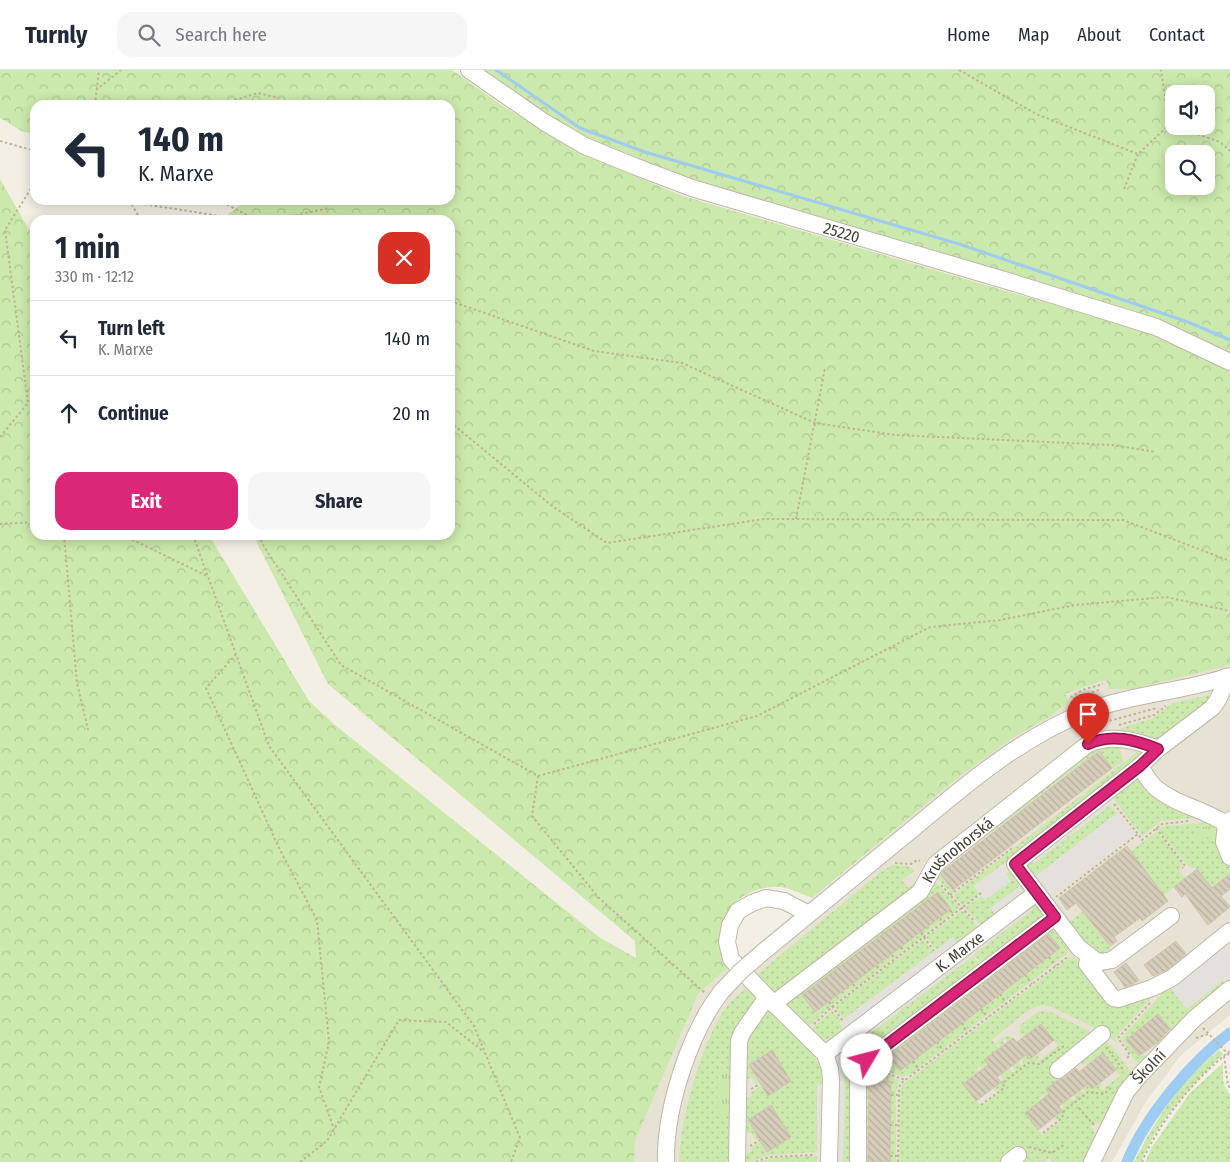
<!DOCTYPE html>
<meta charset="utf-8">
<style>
:root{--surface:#fff;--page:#f6f6f7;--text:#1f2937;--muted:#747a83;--line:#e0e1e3;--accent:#db2777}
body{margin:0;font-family:"Fira Sans Condensed",sans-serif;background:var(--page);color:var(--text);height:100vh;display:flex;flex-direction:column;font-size:19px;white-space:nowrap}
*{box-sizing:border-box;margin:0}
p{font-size:16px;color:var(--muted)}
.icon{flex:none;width:28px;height:28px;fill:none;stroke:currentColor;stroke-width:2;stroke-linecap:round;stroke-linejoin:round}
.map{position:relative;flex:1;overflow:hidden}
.panel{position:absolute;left:30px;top:145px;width:425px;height:325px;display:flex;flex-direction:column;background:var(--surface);border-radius:15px;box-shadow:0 2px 12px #0003}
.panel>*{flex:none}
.top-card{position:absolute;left:30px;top:30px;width:425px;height:105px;border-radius:15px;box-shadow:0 2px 12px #0003;background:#fff;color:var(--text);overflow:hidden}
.fabs{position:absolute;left:1165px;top:15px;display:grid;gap:10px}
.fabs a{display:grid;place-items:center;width:50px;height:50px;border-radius:10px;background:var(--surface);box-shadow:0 2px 12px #0003;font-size:25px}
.pin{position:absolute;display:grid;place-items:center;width:42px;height:42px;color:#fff;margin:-51px -21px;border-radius:50% 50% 50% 0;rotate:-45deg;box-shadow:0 0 5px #0007}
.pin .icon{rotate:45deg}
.me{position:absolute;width:55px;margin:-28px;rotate:53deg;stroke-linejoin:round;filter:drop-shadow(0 0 4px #0008)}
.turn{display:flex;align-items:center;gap:18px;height:105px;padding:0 25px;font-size:22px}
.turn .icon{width:65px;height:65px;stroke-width:2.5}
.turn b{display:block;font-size:35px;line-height:42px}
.round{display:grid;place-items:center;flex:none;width:52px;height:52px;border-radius:15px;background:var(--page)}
.overview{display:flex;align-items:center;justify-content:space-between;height:85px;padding:0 25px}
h1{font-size:30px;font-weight:700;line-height:38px}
.cta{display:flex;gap:10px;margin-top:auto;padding:10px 25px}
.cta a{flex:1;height:58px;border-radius:15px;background:var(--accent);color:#fff;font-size:20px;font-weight:700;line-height:58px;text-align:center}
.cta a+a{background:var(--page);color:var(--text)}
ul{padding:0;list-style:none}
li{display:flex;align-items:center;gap:15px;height:75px;padding:0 25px;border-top:1px solid var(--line)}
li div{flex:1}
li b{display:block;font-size:19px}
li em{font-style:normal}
header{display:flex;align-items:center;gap:30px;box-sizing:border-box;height:70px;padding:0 25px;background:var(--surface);border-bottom:1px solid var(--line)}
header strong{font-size:24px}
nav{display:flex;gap:28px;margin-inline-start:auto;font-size:18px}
.search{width:350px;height:45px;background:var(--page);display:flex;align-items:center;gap:12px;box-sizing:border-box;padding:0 18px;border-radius:15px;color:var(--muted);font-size:19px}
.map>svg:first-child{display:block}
.residential{fill:#e7e2d3}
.grass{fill:url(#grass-dots)}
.forest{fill:url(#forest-crowns);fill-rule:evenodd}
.park{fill:url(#park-tufts)}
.parking{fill:#e4e1dd}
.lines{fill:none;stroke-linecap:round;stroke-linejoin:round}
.stream{stroke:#9eccf3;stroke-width:3}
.canal{stroke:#9eccf3;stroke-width:11}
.building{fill:url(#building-back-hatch);stroke:#d0c4ad}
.minor-casing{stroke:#bfb8a7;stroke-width:18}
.path{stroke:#c1b598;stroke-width:2;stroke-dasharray:2.5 2.5;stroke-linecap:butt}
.minor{stroke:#fff;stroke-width:16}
.minor-bridge-casing{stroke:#bfb8a7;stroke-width:18;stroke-linecap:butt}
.minor-bridge{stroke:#fff;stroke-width:16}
.route-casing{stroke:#8e194d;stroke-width:12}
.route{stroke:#db2777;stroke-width:9}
.labels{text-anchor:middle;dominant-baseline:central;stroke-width:5;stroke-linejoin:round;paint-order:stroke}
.street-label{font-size:16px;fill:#464034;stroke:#fff}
</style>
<header>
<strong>Turnly</strong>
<div class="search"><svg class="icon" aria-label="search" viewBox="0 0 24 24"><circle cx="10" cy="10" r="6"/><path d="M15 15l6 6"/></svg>Search here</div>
<nav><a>Home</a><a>Map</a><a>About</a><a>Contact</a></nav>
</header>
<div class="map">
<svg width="1230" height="1092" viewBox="0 0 1230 1092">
<defs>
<pattern id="grass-dots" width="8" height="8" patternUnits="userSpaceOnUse" patternTransform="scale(1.25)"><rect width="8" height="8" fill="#cbe9ac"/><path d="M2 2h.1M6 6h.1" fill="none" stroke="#b0c995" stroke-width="1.8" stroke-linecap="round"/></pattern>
<pattern id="forest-crowns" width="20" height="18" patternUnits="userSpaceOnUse" patternTransform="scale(1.25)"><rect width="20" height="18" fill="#cbe9ac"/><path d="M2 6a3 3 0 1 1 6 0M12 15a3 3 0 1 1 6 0" fill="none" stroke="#b0c995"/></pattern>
<pattern id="park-tufts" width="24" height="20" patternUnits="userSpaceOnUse" patternTransform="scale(1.25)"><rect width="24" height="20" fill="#cbe9ac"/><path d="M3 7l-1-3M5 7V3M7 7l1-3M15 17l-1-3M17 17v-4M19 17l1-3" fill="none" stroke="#b0c995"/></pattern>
<pattern id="building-back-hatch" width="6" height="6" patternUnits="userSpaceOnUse" patternTransform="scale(1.25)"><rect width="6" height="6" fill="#d5ccba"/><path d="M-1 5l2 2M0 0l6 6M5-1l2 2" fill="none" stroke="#b8b0a0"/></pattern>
</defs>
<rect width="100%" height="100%" fill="#f3efe5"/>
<path class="residential" d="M1230,595V945L1181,985L1145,1033L1112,1092H634L635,1071L698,924L713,911L961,705L1011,669L1049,647L1069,632L1065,625L1106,610Z"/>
<path class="grass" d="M1210,625L1211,630L1156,671L1121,663L1120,659L1153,648L1173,633Z
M1119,673L1123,691L1103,706L1112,698L1098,681L939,802L952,820H955L951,823L934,805L1090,679Z
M1140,680L1141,685L1058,753L974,816L979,824L963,836L953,825Z
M1133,706L1140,709L1208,747L1161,751L1142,766L1110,724Z
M1110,735L1117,743L1036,806L1041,813L1038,814L1024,796L1028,786L1033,793Z
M1216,752L1230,793V810L1212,818L1197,799L1188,796L1158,760L1163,756Z
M1157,761L1182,793L1179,801L1185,808L1164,825L1131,781Z
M893,795L907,796L915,800L902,810L908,818L922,807V812L775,924L755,908L772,892L882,801Z
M1010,801L1021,814L1020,816L991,838L997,847L983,858L965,838L981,826L985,830L1011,811L1006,804Z
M932,808L959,836L957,840L830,937L805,959L787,942L786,934Z
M1034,831L1046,847L984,898L974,884L1031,841L1028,834Z
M961,841L964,842L980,860L960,877L952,868L936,880L926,867Z
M1082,842L1111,878L1105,883H1095L1067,854Z
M1050,855L1068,879V883L911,1004L902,1007L868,994Z
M923,869L933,882L844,949L834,937Z
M973,886L982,899L868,986L855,1092H843L845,993L847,983L856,974Z
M1070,887L1075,888L1112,936L1154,925L1115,968L1118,972L1117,973L1102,961L1054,938C1049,936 1044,934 1038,936C1025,940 1003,961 992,970L995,974L1005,966L1013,967L1008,972L1005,969L1002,971L1005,974L1001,977L998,973L996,975L998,979L984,990L987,995L982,999L979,996L977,998L979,1002L963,1014L981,1036L1000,1022L998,1019L995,1022L993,1018L1003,1010L1000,1005L1009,998L1012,1003L1015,1001L1012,996L1018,991L1021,996L1024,994L1021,989L1026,985L1030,989L1038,983L1040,986L1037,989L1039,991L1058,976L1041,954L1025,966L1022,963L1019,965L1021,954L1040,941L1051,942L1089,961L1090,966L1075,997L1070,1001L1068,998L1058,1006L1060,1008L1046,1019L1049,1024L1044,1028L1042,1025L1039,1028L1041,1030L1025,1043L1042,1065L1060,1051L1059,1049L1056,1050L1054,1047L1062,1041L1061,1040L1064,1038L1061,1034L1070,1027L1073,1031L1076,1029L1073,1025L1080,1020L1083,1024L1085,1021L1082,1018L1088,1014L1100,1012L1102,1015L1100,1017L1102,1020L1120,1006L1103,983L1087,995L1085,993L1082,995L1081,988L1105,972L1109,973L1133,1005L1103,1056L1096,1052L1091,1057C1101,1068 1092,1080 1087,1092H1052L1049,1088L1044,1092H899L900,1024L902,1015Z
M1222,911L1226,916L1159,977L1157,972L1171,961L1158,945L1126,970L1139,987L1144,984L1148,990L1142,993L1135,991L1121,968L1160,926L1156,919L1167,914L1187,939Z
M747,916L756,924L757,930L739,964L734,1085L728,1092H679C679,1054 704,959 731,932C736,927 742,921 747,916Z
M768,938C790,960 821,982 825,1014L817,1015V1082L768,1085L751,1092H740L743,1082L746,1081L748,1083L752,1081L750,1078L761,1071L767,1082L771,1035L748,1050L759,1068L756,1070L752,1063H743L746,1025L748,1028L752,1026L750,1023L761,1016L768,1026L791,1011L771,980L748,995L759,1013L756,1015L752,1008L746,1009L743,971Z
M832,940L842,952L844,960L837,965L823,971L808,962Z
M1219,980L1223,984C1191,1017 1158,1049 1141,1092H1134C1150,1060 1168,1030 1193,1004C1201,995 1210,988 1219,980Z
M1223,993C1223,1004 1221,1015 1230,1024V1092H1145L1152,1077L1190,1023Z
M866,997L899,1010L896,1023V1092H860Z
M817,1086V1092H762L770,1088Z"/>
<path class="forest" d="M0,0H452L503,36L577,82L683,126L1156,265L1230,302V595L1132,619H1109L1106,610L1065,624L1069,632L1049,647L1011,669L961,705L812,828C804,825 795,821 787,818C771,814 748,820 736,832C730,839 728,848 725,856C719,874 719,880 729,897L698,924L635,1071L634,1092H0V109L35,170V465H209L309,631L335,655L599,867L636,888L635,871L328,614L253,465H450V150H221L246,130H450V35H35V63L23,62L0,48Z
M483,0H1230V286L1128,239L999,200L692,111L597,74L567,58ZM1174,24H1206V56H1174ZM1174,84H1206V116H1174Z"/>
<path class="park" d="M1216,756L1217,766L1197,769L1196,758Z
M718,998L731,999L729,1044H717Z"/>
<path class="parking" d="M1105,728L1110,735L1033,794L1028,786Z
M1117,743L1133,764L1052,827L1036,806Z
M1000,796L1011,811L985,830L974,816Z
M1019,818L1025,826L997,847L990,838Z
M1028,834L1032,840L974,884L970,878Z
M953,867L960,877L845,962L839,953Z
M1221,873L1230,884V904L1187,939L1168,915Z
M968,880L973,886L856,974L847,983L845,993L843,1092H833L834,998L836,985Z
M827,1014L826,1092H817V1015Z"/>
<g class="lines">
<path class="stream" d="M496,0L580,58L645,82L959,174L1188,252L1230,270"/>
<path class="canal" d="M1127,1092C1145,1047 1191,992 1230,963"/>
</g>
<path class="building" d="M1099,681L1112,698L953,820L941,805L943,801Z
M1127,776L1168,831L1142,851L1140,848L1114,867L1117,871L1110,876L1076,833L1067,840L1059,828Z
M1197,799L1212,818L1230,804V819L1221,826L1230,837L1208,855L1185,824L1182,827L1174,817Z
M938,822L951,839L815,942L802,925Z
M1049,864L1060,878L900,1001L889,986Z
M1176,871L1186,884L1167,900L1153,906L1144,895Z
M1126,893L1139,910L1133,914L1125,917L1114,902Z
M1158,944L1170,959L1158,972L1139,986L1126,970Z
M1041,954L1054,970L1030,989L1026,985L1009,998L997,1007L1001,1012L976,1031L963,1014L988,995L984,990L1005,974L1013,968L1017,972Z
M772,980L791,1011L768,1026L749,995Z
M1103,983L1116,1000L1092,1019L1088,1014L1059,1036L1062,1041L1038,1060L1025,1043L1049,1024L1046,1019L1058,1010L1064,1008L1076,998L1079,1002Z
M869,1011H891L890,1092H868Z
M771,1035L791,1067L767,1082L748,1050Z"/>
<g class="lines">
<g class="minor-casing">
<g id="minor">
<path id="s1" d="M469,0L544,52L585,76L634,96L692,118L1011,212L1156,257L1230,292"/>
<path d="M1225,607C1223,620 1220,629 1212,638L1158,679L1140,696C1145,704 1149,712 1156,718C1176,735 1204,739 1226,754"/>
<path d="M1140,696L1015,794L1079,878L1095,890L1101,892L1112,890L1171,846"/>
<path d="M1230,750L1226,754L1224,772L1230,787"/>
<path d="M809,844L784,831L766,828L752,833L738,841L730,855L727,872L731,889L767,927L825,984L830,999L831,1010L829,1092"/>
<path d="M763,882C811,842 860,802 909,762C963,717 1017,670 1083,643C1130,624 1182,622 1230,606"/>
<path d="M1089,887L1087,894L1113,928L1119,929L1152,918L1172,908L1230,861"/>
<path id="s2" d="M773,934L920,822L935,795L947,785L1088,674C1112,664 1135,670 1158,679"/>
<path id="s3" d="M825,984L1036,823"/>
<path d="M1058,1000L1102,964"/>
<path d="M666,1092C665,1039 689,963 722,921"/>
<path d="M737,1092L739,971L742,963L767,927"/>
<path d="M858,1092V1011L860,1000L867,990L1055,847"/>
<path d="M1009,1092L1018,1085"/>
<path id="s4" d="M1092,1092L1126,1022L1141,1004L1194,949L1230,919"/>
</g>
</g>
<path class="path" d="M959,0L1036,44L1138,84L1169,55L1161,0
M96,20L121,0
M95,35L99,0
M227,35L228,32L258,23L279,28
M1174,56L1220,72L1230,81
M0,71L35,81
M1124,119L1138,84
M129,130L141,150
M218,130L257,150
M130,132L247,150
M271,150L330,138
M450,231L594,281L682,293L815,353L896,365L1112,375L1156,382
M450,352L552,436L607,473L764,449L1123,450L1230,491
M0,367L28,333L5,160L35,112
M796,449L825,298
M0,454L35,452
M64,465L77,613L88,660
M123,465L207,506
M193,465L269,676L474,956L520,1068L511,1092
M259,465L263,475L341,595L538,706L757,646L930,557L1000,550L1075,535L1166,527L1230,541
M236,584L206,618L278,776L317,850L329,972L319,1017L334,1059
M1099,620L1072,629L1071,627L1082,620L1103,614
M1119,655L1154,645L1166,636
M1090,656L1157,638
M538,706L532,746L599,828L705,923
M1114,734L1138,764
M1156,758L1185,796L1182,798
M895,793L911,794L917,790L920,791
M941,815L975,852
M950,825L1012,778
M1056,827L1138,764L1142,770L1162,754L1189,751
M950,840L953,845
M940,848L943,853
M921,863L934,881
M901,877L904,882
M892,885L895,889
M1049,887L1056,896
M877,896L880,900
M1025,905L1032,914
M853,914L856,919
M1000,924L1006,933
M829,932L843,951
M981,939L988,947
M962,953L967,963
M814,954L832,937L980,824L981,820
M1203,958L1230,986
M1196,968L1208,964
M937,972L943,981
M1106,977L1124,1001
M1224,986L1228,1015L1230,1018
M1127,988L1130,985L1118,968L1150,933
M913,991L919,1000
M878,1000L905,1010
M751,1019L760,1014
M891,1025H899
M981,1035L1004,1018L1003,1013L1028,993L1039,994L1064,976
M1079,1038L1095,1056
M890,1055H898
M1043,1063L1062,1048L1064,1041L1088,1022L1104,1024L1112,1017
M750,1076L760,1070
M1029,1077L1052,1083L1065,1074
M890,1086H898
M300,1092L327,1071L399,950L446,952L484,982
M756,1092L769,1087L815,1085
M898,1092L899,1021L900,1014L1069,886
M1142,1092C1159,1052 1195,1008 1230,981"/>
<use href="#minor" class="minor"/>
<g class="minor-bridge-casing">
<path id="minor-bridge" d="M722,921L741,901L763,882"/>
</g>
<use href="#minor-bridge" class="minor-bridge"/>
</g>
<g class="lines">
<g class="route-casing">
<path id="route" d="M867,990L1055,847L1015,794L1140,696L1158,679C1135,670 1112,663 1088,674"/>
</g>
<use href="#route" class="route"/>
</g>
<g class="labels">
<g class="street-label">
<text stroke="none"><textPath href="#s1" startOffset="410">25220</textPath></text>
<text stroke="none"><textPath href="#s2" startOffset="242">Krušnohorská</textPath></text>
<text stroke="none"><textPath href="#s3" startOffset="169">K. Marxe</textPath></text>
<text stroke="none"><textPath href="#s4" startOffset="112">Školní</textPath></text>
</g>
</g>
</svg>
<div class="fabs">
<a><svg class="icon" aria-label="sound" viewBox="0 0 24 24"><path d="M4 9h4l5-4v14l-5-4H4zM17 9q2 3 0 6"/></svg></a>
<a><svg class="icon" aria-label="search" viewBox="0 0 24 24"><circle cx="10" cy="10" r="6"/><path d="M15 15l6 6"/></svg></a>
</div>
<div class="pin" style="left:1088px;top:674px;background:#d93025"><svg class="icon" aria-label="arrive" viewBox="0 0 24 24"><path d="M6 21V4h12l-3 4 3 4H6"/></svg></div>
<svg class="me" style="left:867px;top:990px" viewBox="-20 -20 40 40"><circle r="19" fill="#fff"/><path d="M0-13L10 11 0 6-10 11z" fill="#db2777"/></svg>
<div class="top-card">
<div class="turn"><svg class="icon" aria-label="left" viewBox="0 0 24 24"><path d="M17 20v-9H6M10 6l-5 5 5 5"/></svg><div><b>140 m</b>K. Marxe</div></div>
</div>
<section class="panel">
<div class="overview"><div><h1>1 min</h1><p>330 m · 12:12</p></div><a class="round" style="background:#d93025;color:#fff"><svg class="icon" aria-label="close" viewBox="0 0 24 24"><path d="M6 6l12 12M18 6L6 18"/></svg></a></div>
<ul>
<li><svg class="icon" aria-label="left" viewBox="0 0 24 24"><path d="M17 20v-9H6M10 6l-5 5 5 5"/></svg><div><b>Turn left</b><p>K. Marxe</p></div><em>140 m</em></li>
<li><svg class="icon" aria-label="ahead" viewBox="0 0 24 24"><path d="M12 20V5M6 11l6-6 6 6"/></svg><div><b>Continue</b></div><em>20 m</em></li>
</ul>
<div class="cta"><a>Exit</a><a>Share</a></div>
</section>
</div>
